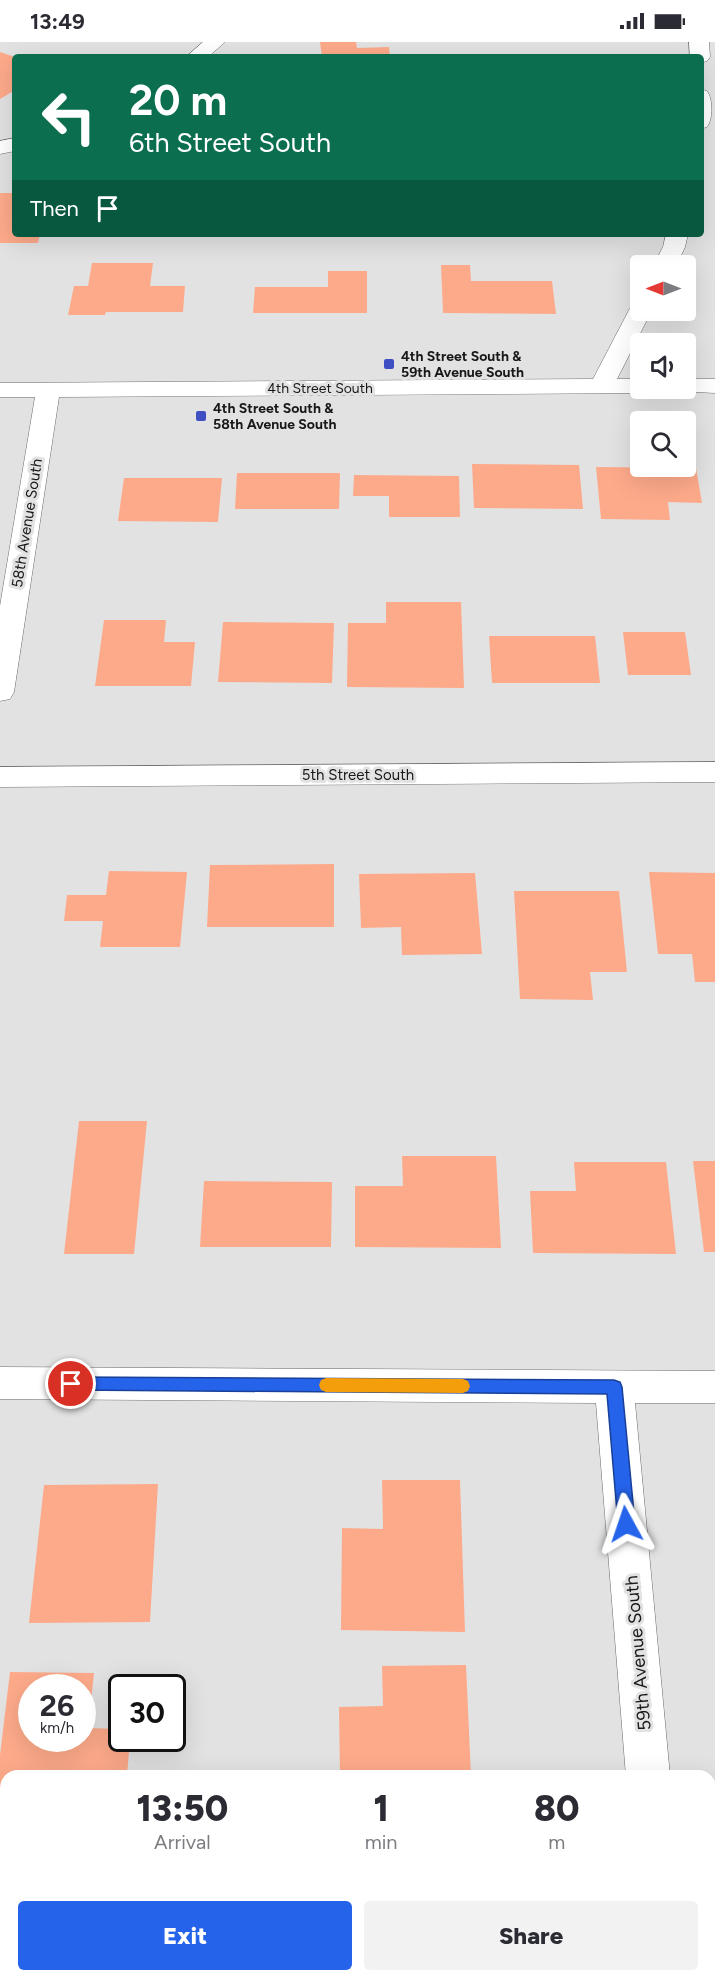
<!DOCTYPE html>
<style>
:root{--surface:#fff;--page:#f2f2f3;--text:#2b2b33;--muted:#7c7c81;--accent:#2563eb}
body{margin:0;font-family:Figtree,sans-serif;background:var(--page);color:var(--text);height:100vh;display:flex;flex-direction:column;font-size:22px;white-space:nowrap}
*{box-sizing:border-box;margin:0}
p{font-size:20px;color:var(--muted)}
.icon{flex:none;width:33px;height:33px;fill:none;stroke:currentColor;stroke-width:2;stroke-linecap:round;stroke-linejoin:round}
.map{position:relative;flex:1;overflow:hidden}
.panel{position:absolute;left:0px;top:1728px;width:716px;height:212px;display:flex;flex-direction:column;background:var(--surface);border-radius:18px 18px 0 0;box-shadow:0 6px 24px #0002}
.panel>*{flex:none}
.hud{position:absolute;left:12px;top:12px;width:692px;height:183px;border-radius:6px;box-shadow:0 6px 24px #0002;background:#0b6e4f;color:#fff;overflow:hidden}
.needle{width:39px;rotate:270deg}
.tools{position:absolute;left:630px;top:213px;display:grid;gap:12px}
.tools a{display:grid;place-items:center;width:66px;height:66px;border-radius:6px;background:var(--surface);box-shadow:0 6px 24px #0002;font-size:30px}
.speed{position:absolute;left:18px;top:1632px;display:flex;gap:12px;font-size:30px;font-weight:700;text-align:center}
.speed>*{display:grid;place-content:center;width:78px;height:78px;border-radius:50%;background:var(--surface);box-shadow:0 6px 24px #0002;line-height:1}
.speed small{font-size:15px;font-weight:400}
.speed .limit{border:3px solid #111;border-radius:9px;background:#fff;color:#111}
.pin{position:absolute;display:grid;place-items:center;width:51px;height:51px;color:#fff;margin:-26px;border:3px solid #fff;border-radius:50%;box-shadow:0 2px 6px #0007}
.me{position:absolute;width:66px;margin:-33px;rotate:355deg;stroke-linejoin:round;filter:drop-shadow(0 0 4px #0008)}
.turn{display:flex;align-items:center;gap:21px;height:126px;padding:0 18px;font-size:27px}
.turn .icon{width:78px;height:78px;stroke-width:2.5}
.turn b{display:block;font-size:42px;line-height:51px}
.then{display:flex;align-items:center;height:57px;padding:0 18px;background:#0003;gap:12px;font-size:22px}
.eta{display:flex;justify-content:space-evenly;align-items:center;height:102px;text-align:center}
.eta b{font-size:36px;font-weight:800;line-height:42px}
.button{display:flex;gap:12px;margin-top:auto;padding:12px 18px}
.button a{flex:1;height:69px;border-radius:6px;background:var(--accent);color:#fff;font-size:24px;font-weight:800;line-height:69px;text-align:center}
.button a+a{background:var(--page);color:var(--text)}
.status{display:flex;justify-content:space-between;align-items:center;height:42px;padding:0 30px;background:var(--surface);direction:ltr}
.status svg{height:16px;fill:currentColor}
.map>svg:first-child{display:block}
.building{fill:#fdaa8a;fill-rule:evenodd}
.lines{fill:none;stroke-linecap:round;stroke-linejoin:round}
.minor-casing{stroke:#6a6b6c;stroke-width:1}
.minor{fill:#fff;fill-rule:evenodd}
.route{fill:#2563eb;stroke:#184099;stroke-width:1.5}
.slow{fill:#f59e0b}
.poi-dot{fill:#3e4fc3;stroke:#e2e2e3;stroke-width:2}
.labels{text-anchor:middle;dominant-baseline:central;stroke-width:6;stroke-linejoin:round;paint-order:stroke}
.far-poi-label{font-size:14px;font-weight:bold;fill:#181818;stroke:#e2e2e3;text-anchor:start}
.far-street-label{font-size:14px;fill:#181818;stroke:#e2e2e3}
.street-label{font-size:15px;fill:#181818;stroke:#e2e2e3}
.near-street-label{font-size:18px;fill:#181818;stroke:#e2e2e3}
</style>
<div class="status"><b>13:49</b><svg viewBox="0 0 49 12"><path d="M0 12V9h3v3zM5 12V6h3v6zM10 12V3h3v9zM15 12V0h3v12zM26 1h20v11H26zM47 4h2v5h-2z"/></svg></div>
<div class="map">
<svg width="715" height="1939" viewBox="0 0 715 1939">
<rect width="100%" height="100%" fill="#e2e2e3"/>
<path class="building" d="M320,0H356L357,6L389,5L390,15H322Z
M0,10L15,15V48L0,57Z
M0,151H15V192H40L38,201H0Z
M92,221H153L150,244H185L183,270H106L105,273H68L74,244H88Z
M441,223H470L471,239H552L556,272L443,271Z
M328,229H367V271H253L255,245H328Z
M472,422L579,423L583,467L474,466Z
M596,425L696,426L702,461L668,460L670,478L601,477Z
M237,431H340L339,467H235Z
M354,433L459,434L460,475H389V454H353Z
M124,436H222L218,480L118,479Z
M386,560H461L464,646L347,645L348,581H386Z
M104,578H166L164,600H195L191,644H95Z
M223,580L334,581L332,641L218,640Z
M623,590H685L691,633H628Z
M489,594H595L600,641H492Z
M334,822V885H207L210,823Z
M109,829L187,830L180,905H100L103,879H64L67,853H106Z
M649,830L715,831V940H695L692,912H658Z
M475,831L482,912L402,913L401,885L361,886L359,832Z
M514,849H619L627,930H590L593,958L520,957Z
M79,1079H147L134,1212H64Z
M402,1114H496L501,1206L355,1205V1144H403Z
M693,1119H715V1210H704Z
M574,1120H666L676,1212L533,1211L530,1149H576Z
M204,1139L332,1140L331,1205H200Z
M382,1438H460L465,1590L341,1588L342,1486L383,1487Z
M158,1442L150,1580L29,1581L44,1443Z
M466,1623L471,1734H340L339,1665L383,1664L382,1624Z
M10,1630L94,1631L88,1686L122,1687V1696H130L127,1734H6V1802H0V1713ZM32,1646H82V1696H32Z
M0,1848H6V1934H126L125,1939H0Z
M345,1934H469V1939H345Z"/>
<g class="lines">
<g class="minor-casing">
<path id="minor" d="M203,0H225L208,15H186Z
M689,0H709L710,15L707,19L700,21V15H690Z
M700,47L707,49C713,57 713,77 707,85L700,87Z
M15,96V109L0,112V99Z
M666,192H688L685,205L676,224H653L663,205Z
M640,261V268H652L617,337H640V346H651L640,351L59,355L14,650L10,657L0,659V564L35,355H0V341L593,337L629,268L633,263Z
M686,337H715V351L677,349L675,346H686Z
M715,720V740L0,745V725Z
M0,1325L715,1329V1361H635L670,1734H626L596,1361L0,1357Z
M643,1934H689V1939H643Z"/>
</g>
<use href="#minor" class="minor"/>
</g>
<path class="route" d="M71,1335L614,1338L620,1340L622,1345L635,1482L632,1488L626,1490L620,1488L618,1482L607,1352L71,1348L65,1346L63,1342L65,1337Z"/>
<path class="slow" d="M326,1336L463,1337L468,1339L470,1344L468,1349L463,1351L326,1350L321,1348L319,1343L321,1338Z"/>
<g class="poi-dot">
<rect x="383" y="316" width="12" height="12" rx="3"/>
<rect x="195" y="368" width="12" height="12" rx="3"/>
</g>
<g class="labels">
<g class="far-poi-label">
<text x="401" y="314">4th Street South &amp;<tspan x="401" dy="16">59th Avenue South</tspan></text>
<text x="213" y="366">4th Street South &amp;<tspan x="213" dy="16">58th Avenue South</tspan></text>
</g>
<g class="far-street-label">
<text x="320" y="346">4th Street South</text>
</g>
<g class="street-label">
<text transform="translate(27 481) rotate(-81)">58th Avenue South</text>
<text x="358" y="733">5th Street South</text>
</g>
<g class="near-street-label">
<text transform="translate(638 1611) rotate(-95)">59th Avenue South</text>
</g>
</g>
</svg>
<div class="tools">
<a><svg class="needle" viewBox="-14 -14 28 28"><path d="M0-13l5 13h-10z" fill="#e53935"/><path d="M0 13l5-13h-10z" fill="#7c7c81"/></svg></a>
<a><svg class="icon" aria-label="sound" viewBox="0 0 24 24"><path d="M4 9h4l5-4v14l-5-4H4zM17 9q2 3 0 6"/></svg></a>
<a><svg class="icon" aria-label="search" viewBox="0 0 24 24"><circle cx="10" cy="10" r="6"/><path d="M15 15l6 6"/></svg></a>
</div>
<div class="speed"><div>26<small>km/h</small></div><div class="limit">30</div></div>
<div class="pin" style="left:71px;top:1342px;background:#d93025"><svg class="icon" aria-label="arrive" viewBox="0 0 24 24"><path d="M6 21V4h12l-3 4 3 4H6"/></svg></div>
<svg class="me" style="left:626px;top:1482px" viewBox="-20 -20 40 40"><path d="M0-17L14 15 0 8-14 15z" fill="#2563eb" stroke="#fff" stroke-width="4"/></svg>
<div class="hud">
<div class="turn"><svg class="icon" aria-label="left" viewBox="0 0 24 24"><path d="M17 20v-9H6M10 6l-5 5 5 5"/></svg><div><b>20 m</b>6th Street South</div></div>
<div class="then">Then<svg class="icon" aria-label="arrive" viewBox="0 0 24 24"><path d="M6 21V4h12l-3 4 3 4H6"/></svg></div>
</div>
<section class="panel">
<div class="eta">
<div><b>13:50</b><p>Arrival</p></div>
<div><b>1</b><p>min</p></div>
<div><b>80</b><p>m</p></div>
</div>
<div class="button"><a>Exit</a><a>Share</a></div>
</section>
</div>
